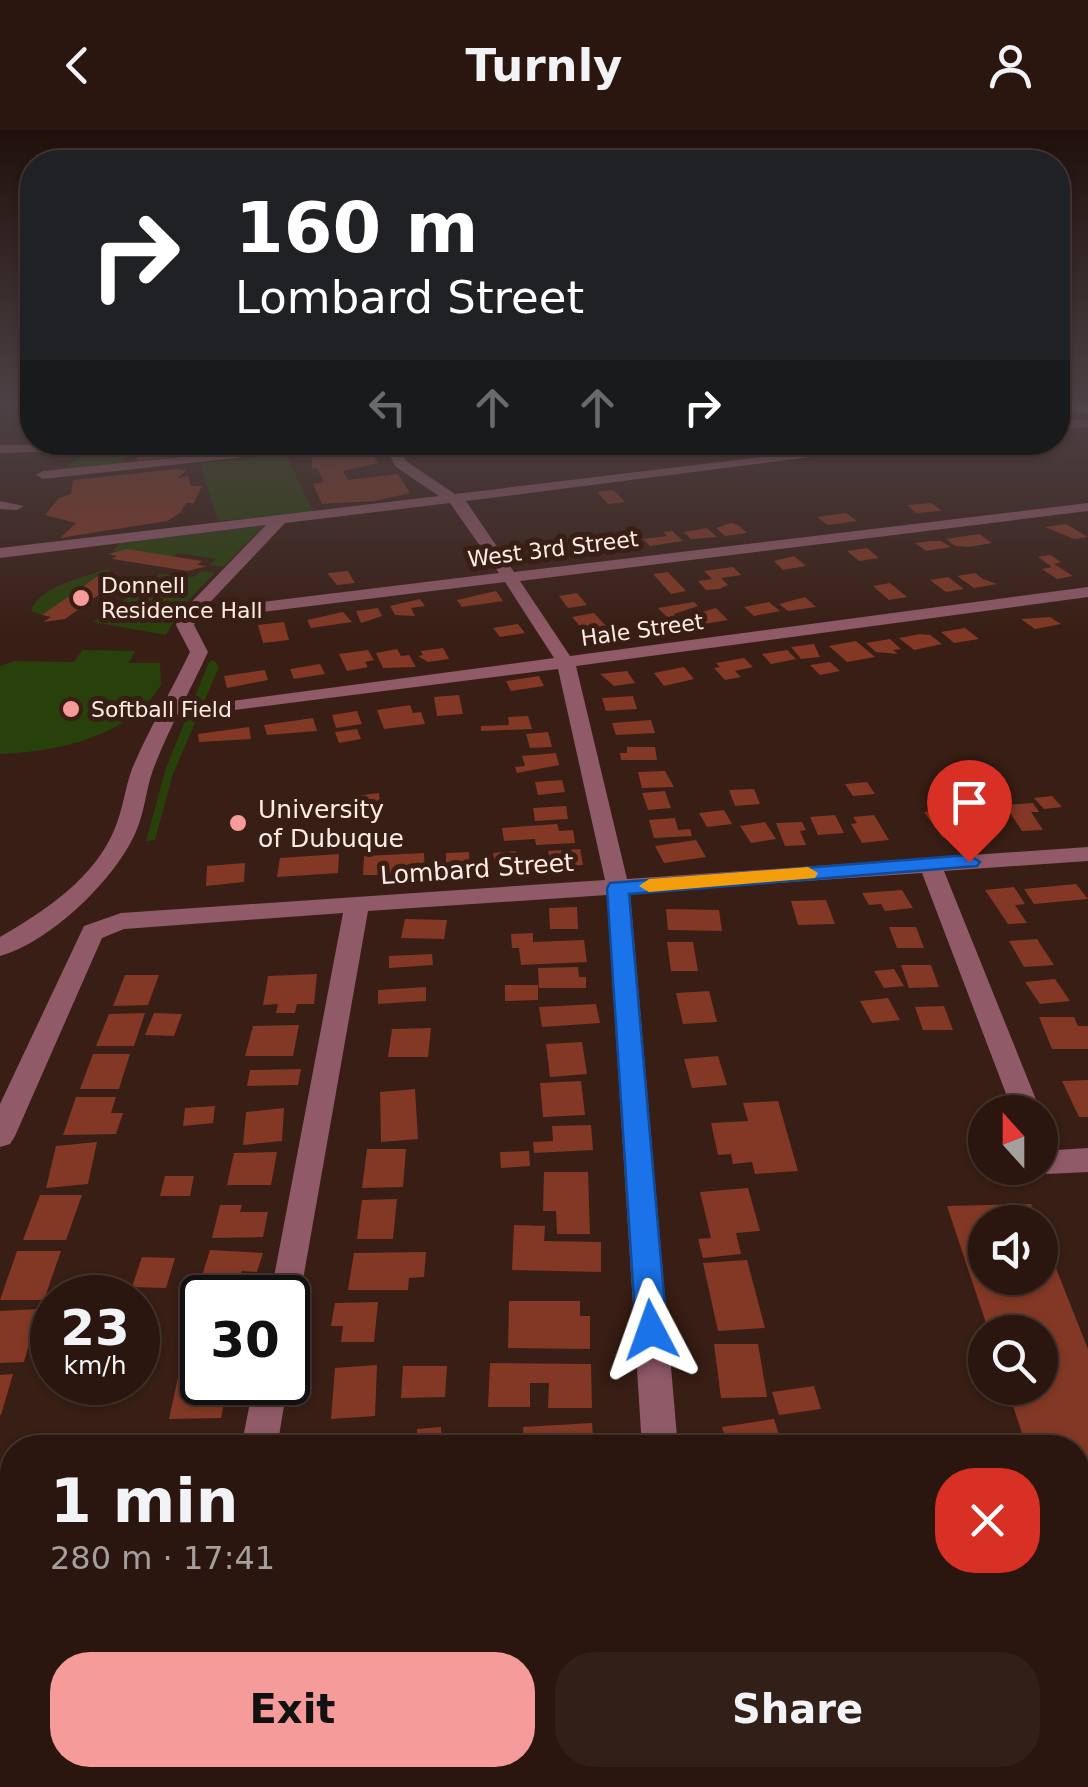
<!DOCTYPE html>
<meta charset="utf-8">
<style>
:root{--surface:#2a160f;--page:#321f18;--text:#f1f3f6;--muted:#a59f9e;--line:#46352f;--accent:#f59b9a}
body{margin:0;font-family:"DejaVu Sans",sans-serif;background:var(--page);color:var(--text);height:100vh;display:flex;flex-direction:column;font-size:38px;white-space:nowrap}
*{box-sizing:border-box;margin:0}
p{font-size:32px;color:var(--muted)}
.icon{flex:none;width:55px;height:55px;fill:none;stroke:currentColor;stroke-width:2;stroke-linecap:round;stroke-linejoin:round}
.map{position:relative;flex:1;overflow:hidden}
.details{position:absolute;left:0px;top:1305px;width:1090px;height:352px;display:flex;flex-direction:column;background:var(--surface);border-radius:40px 40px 0 0;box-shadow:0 2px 8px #0004,0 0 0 2px var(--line)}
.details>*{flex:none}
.banner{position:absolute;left:20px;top:20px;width:1050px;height:305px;border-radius:40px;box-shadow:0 2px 8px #0004,0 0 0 2px var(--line);background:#202124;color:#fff;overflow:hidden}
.needle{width:65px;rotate:339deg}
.controls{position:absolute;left:968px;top:965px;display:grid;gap:20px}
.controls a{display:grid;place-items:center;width:90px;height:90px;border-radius:50%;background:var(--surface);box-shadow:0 2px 8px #0004,0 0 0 2px var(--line);font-size:50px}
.speed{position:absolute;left:30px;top:1145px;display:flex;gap:20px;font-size:50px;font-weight:700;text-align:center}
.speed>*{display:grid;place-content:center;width:130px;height:130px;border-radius:50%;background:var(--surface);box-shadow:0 2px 8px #0004,0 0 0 2px var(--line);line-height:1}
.speed small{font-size:25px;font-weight:400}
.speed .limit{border:5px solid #111;border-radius:15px;background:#fff;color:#111}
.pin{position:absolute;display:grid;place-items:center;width:85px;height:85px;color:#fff;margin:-102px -42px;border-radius:50% 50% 50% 0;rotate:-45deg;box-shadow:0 0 10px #0007}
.pin .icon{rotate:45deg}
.me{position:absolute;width:110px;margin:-55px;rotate:356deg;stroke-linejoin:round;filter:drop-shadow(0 0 8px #0008)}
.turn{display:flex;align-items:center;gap:35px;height:210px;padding:0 50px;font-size:45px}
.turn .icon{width:130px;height:130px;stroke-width:2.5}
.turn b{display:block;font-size:70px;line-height:85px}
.lanes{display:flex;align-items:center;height:95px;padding:0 50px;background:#0003;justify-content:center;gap:50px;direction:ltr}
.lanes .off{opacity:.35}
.round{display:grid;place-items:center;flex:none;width:105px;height:105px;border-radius:40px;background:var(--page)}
.head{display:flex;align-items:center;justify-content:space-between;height:170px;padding:0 50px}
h1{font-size:60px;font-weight:700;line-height:75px}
.action{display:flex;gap:20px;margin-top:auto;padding:20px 50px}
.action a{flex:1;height:115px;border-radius:40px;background:var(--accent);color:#111;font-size:40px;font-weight:700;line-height:115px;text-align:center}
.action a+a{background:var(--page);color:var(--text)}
header{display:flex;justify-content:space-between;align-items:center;height:130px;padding:0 50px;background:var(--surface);font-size:45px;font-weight:700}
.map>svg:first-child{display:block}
.green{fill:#28400a}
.building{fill:#823824}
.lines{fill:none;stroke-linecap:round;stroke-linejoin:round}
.minor{fill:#915a69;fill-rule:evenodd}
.major{fill:#fe8bac;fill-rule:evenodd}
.route{fill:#1a73e8;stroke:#114b97;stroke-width:2.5}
.slow{fill:#f59e0b}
.poi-dot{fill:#f59b9a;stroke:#381e14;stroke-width:4}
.labels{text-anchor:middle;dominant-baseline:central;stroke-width:10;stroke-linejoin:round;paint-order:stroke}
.far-street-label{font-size:22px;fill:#ffece6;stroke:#381e14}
.far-poi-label{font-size:22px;fill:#ffece6;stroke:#381e14;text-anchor:start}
.poi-label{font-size:25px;fill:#ffece6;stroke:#381e14;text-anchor:start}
.street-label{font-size:25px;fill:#ffece6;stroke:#381e14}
</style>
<header><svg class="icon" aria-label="back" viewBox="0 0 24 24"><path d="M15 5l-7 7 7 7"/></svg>Turnly<svg class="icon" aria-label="person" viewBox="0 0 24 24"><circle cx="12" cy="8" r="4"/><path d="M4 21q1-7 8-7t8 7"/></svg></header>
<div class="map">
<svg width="1088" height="1657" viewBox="0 0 1088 1657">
<rect width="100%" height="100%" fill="#381e14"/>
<path class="green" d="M101,313H144L124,318L125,334L61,340Z
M286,324L313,382L218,391L200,333Z
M264,396L223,437L209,435L216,429L178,423L173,427L112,421L121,413Z
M107,439L110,442L42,485L31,481C39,456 85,447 107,439Z
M202,441L215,443L183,476L166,505L93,492L160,444L193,447Z
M82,520L135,521L129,533H160L161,555C129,607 57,622 0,624V536L14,531L74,532Z
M214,530L219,537L173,644L155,710L146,711L166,638L209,532Z
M1088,1614V1657H904L956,1645H1078V1616Z"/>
<path class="building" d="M178,312L198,314L183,326L137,331L136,324L168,320Z
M244,312H297V315L247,320Z
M367,317L379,320L372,323L378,333L343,341L348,350L398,344L410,363L374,371L322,374L313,354L324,352L317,338L312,339V327Z
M176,339L186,340L178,348L188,346L191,356H202L194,373H186L180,383L167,391L60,408L76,393L45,385L59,368L71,364L73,350Z
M613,360L625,372L608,374L597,362Z
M932,373L942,381L916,383L907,375Z
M846,383L857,391L828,395L817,387Z
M731,393L738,395L747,403L725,406L716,398Z
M1066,394L1088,407L1074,409L1045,397Z
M707,398L717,407L691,409L684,402Z
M672,401L683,411L650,416L643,409L667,406L663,402Z
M979,404L992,413L969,417L955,416L946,409Z
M930,411H941L951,417L926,421L915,413Z
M867,418L879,428L859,431L847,421Z
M126,419L202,431L197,435L207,436L188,441L112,429L117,426L108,424Z
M1050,425L1061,432L1054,434L1073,446L1057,449L1042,439L1052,437L1038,427Z
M794,426L806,436L783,440L774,431Z
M733,437L741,445L721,448L728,455L719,459L706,460L698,451L712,449L704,441Z
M348,441L355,453L337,455L327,443Z
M668,442L686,461L671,464L653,444Z
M113,443L118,444L112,449L119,450L65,489L43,492L51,487L42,485L98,446L106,448Z
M975,443L983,449L997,454L974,458L957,446Z
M948,447L964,459L946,462L930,450Z
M890,453L907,467L889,470L873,456Z
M496,461L503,471L462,477L457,470Z
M577,463L587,475L568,478L559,466Z
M805,467L816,477L788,481L779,474Z
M420,469L425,476L411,478L415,486L395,485L390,476Z
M694,472L698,476L674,484L685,496L661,499L653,489L667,487L658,478Z
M769,472L780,481L754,486L744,477Z
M378,478L382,486L361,493L356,481Z
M716,478L728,490L698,495L689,486Z
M343,482L352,492L311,498L307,490Z
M594,483L606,496L583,500L572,487Z
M1050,487L1061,494L1035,499L1021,489Z
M284,492L289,510L263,513L258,495Z
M518,494L525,503L500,507L493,498Z
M613,498L622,508L593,513L585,503Z
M965,498L979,509L954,513L941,502Z
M920,504L930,505L942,514L914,520L899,508Z
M890,509L901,519L893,520L898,524L876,522L866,513Z
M856,511L875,527L847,532L829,516Z
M814,514L820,527L801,529L791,517Z
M443,518L449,529L428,532L418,526L423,525L421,521Z
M397,519L401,526L409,525L416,537L383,538L376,523Z
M368,520L374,530L365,532L368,537L347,541L339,524Z
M787,520L796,529L771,534L762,524Z
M744,528L753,537L735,541L741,547L725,550L714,538L720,537L716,533Z
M830,532L840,541L820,545L810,535Z
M320,534L325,544L294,549L290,539Z
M684,537L694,549L664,556L654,543Z
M265,540L268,550L227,558L224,546Z
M627,541L635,553L614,556L600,544Z
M539,546L544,556L511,561L506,551Z
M459,565L463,584L437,586L434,567Z
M633,566L637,579L606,581L602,568Z
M410,575L413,583L421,582L425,594L384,599L377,580Z
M357,581L362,594L336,598L332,585Z
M528,586L532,599L481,601V596L509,595L508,587Z
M313,588L317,601L267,605L264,595Z
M651,590L655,603L616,605L612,593Z
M249,597L251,609L199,612L198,604Z
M357,599L361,609L339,613L335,602Z
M548,602L552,617L530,618L526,604Z
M627,617H655L657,630H621L620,623H627Z
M556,623L559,635L517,643L515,637L525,636L522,626Z
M665,641L674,657L642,658L638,642Z
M562,650L565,662L538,665L535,652Z
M867,652L875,664L853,666L845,654Z
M754,659L760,674L735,676L729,660Z
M665,661L671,678L648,680L642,663Z
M379,663L381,682L356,685L354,666Z
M1052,666L1062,677L1044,679L1034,668Z
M969,670L980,683L948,687L962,706L943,708L924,682L949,678L945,673Z
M1033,673L1039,682H1031L1043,700L1022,701L1005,675Z
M566,676L568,689L535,691L533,678Z
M724,680L732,694L707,697L699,683Z
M835,685L844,703L818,705L810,687Z
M874,685L889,710L862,713L851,694L857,693L853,687Z
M675,688L678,700L690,699L692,706L654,708L649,690Z
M765,692L776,709L751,713L740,696Z
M802,692L806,700L800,701L806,715L785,716L776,693Z
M557,694L559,701L573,700L575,713L536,715L535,709L504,711L502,698Z
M696,710L706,727L664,733L655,716Z
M580,719L583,735L552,737L548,721Z
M516,721L519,734L496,737L493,723Z
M469,722L470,743L446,744V723Z
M424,723L425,745H363L364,726Z
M339,724L338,743L277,747L280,728Z
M245,733L244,752L206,756L207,736Z
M1076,754L1088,769L1034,774L1024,759Z
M1014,757L1025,774L1015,775L1027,793L1008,794L985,760Z
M902,760L913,778L885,781L881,774L869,775L862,763Z
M826,770L835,794L798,795L791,771Z
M577,777L578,799H550L549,778Z
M666,779L719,780L722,801L668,800Z
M405,789L447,790L444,809L401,808Z
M889,797H916L924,818H897Z
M533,803V812L584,810L587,832L521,835L519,818H512L511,804Z
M1037,809L1054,835L1024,837L1009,811Z
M667,812H693L698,841H671Z
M432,824L433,835L389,838V826Z
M901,835H931L939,857L909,858Z
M578,837L579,847H586V858H539L538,838Z
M894,839L904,856L884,858L874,841Z
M317,844L314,874H297L295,883H276L278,874L263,875L268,846Z
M125,845H159L148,875L113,876Z
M1055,849L1070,871L1040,874L1025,852Z
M505,855H538V870L505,871Z
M426,857V871L378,874V860Z
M709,861L717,892L683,894L676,863Z
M888,868L900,890L872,893L860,871Z
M596,874L600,893L542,897L539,877Z
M944,876L953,900H923L915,877Z
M145,883L134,916H96L109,884Z
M154,883L182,884L174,906L145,905Z
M1039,887H1074L1078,896H1088V919H1052Z
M299,895L293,926H245L253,896Z
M431,898L428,927H388L392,899Z
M582,912L587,944L550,947L546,914Z
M93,924H130L119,959H80Z
M718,926L727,955L692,958L684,929Z
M301,939L298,955L247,956L250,940Z
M1088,950V987H1079L1062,951Z
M581,951L585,985L543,987L540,953Z
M415,959L418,1009L381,1012L380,962Z
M76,967H116L111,983H123L116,1004L63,1005Z
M778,971L798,1041L755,1044L752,1032L733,1034L731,1024L718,1025L711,993L748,991L743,973Z
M215,976L213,993L183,996L185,978Z
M284,978L282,1011L243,1015L246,982Z
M591,995L593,1020L534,1023L533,1012L553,1011L552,996Z
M97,1012L88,1054L46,1058L56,1016Z
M367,1019H406L403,1057L362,1058Z
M529,1021L530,1036L501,1038L500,1022Z
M277,1022L271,1055H227L234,1023Z
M544,1042H588L590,1104H557L556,1081H543Z
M165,1046H194L190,1066H160Z
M748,1058L760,1101L736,1103L741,1124L703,1128L698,1109L711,1108L700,1062Z
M40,1065H82L66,1110H23Z
M397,1069L393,1109H357L362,1070Z
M1031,1074L1038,1092H985V1148H1040V1098L1088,1219V1427L1078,1428V1318H1027L1007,1258H1040V1202H989L947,1076Z
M220,1075H242L240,1082H268L263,1107L212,1108Z
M514,1095L545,1096L544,1111L601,1112V1142L512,1140Z
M210,1120L263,1123L257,1142L242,1141L236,1157L199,1155Z
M17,1121H61L44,1170H0Z
M426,1122L424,1147L409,1148L408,1160H348L354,1123Z
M142,1127L175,1128L166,1158L132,1157Z
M747,1130L765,1198L718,1201L703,1133Z
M509,1171H580V1186H590V1219L508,1218Z
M378,1172L374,1212H341L343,1196H331L335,1173Z
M39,1179L24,1232L0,1233V1181Z
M714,1214H758L767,1267L721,1268Z
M490,1233L591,1234L592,1278H548L549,1253H530V1277H488Z
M377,1235L375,1286L331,1289L335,1238Z
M403,1236H447L445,1267L401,1268Z
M202,1242V1252H228L221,1288L169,1289L179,1243Z
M13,1244L1,1285H0V1245Z
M814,1256L821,1279L779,1285L772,1262Z
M774,1289L783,1318H728L722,1297Z
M592,1293L594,1318H524L523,1297Z
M441,1297L442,1318H417V1299Z
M180,1304L222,1306L219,1318H176Z
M360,1309L361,1318H319V1315Z"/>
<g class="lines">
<path class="minor" d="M1088,289V297L1058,300V292Z
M330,312H381L43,349L36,345L43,341Z
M382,312H395L406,331L455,364L887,312H930L466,371L514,442L1088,373V381L520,451L570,526L1088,457V467L576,536L627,749L1088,717V731L944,741L1041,982L1040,984L1013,982L922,743L630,763L678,1318H642L607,765L368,781L298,1178L288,1182V1168H270L343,783L124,799L102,808L15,1006L10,1014L0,1017V974L84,796L121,783L605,750L558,539L195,585V577L202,575L554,528L505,452L262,482L254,477L262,472L499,443L450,373L285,393L197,486L194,495L208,522C190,561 168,600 153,640C146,659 145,680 137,699C118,747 51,812 0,826V807C45,781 95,748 115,698C123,679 125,658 132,639C149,599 171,561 190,522L176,495L180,484L266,395L0,428V418L439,366L396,337Z
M84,314V320L79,321L0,323V315Z
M0,371L24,376L17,380L0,379Z
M1040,1004L1050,1008L1056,1020L1088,1018V1042L1047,1044L1037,1040L1035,1038H1040Z
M288,1250V1252L277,1318H241L254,1252Z
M1088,1545V1587L1078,1589V1547Z
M179,1645H223L220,1657H176Z
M663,1645H787L782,1657H664Z"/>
<path class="major" d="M1067,275L1088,277V285L1069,278Z"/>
</g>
<linearGradient id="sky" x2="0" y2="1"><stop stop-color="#1f100b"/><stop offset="0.54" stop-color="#4d4145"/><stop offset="1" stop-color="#4d4145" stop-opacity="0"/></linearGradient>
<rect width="1088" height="507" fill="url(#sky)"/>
<path class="route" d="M969,725L980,732L977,736L629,764L667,1200L662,1210L651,1214L640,1210L636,1200L607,758L610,753Z"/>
<path class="slow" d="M808,737L818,743L815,748L649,762L639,756L649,749Z"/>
<g class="poi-dot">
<circle cx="81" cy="468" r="10"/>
<circle cx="71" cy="579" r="10"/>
<circle cx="238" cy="693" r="10"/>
</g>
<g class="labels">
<g class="far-street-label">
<text transform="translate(553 419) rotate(-7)">West 3rd Street</text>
<text transform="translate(642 500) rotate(-8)">Hale Street</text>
</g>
<g class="far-poi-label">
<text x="101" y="455">Donnell<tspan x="101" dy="25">Residence Hall</tspan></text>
<text x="91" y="579">Softball Field</text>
</g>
<g class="poi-label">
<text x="258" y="679">University<tspan x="258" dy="29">of Dubuque</tspan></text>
</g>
<g class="street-label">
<text transform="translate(477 739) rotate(-4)">Lombard Street</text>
</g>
</g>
</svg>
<div class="controls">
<a><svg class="needle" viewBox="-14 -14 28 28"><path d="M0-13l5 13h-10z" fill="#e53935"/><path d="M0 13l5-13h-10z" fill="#a59f9e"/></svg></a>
<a><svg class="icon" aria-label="sound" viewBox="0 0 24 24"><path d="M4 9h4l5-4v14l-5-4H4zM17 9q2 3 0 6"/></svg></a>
<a><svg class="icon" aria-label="search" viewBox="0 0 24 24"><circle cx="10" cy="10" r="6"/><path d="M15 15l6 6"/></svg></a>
</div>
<div class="speed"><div>23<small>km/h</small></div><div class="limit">30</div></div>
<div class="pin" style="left:969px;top:732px;background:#d93025"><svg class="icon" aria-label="arrive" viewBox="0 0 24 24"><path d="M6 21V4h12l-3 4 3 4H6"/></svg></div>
<svg class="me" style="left:651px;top:1200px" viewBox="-20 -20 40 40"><path d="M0-17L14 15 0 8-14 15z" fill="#1a73e8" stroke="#fff" stroke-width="4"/></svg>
<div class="banner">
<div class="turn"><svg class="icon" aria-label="right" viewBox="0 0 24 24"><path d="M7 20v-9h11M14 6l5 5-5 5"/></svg><div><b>160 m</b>Lombard Street</div></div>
<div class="lanes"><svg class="icon off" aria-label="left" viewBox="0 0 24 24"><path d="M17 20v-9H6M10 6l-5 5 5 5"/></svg><svg class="icon off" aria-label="ahead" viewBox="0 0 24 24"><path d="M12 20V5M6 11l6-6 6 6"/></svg><svg class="icon off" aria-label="ahead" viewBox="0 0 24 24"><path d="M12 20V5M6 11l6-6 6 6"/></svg><svg class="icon" aria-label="right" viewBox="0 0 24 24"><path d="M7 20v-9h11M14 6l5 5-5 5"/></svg></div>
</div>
<section class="details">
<div class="head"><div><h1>1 min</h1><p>280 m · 17:41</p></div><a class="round" style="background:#d93025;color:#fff"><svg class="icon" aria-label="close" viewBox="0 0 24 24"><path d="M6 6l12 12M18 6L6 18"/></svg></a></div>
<div class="action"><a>Exit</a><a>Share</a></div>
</section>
</div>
